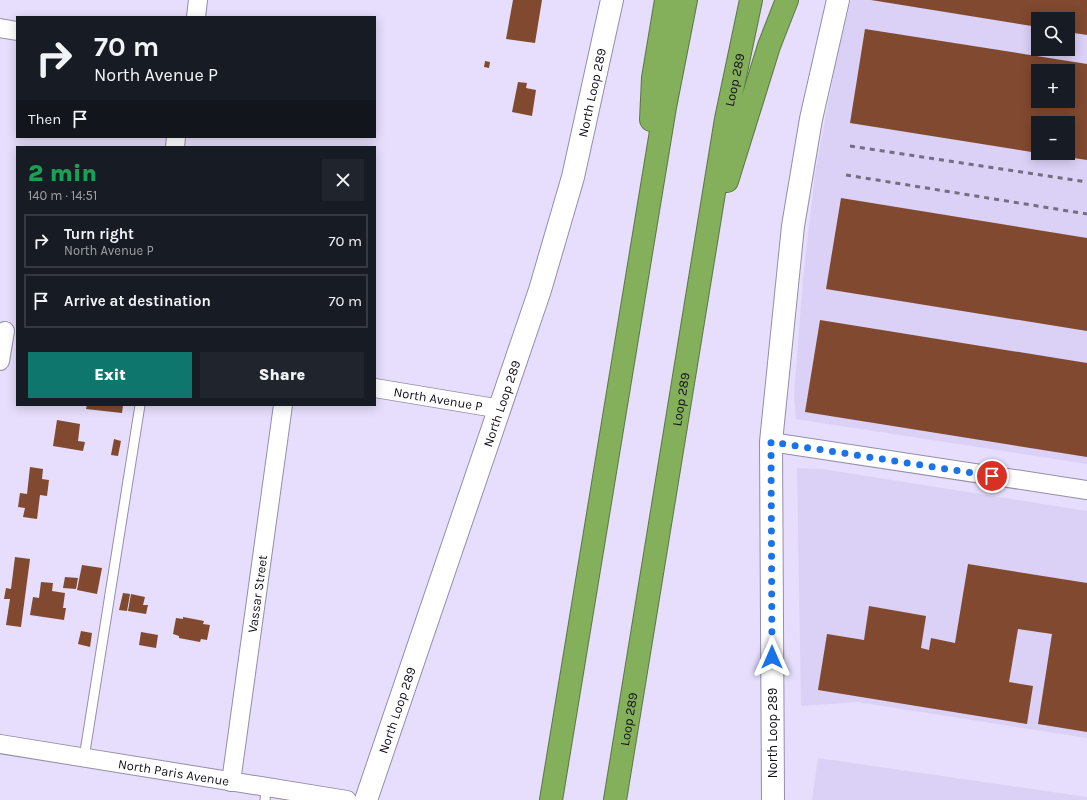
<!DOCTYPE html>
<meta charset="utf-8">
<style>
:root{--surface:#171b24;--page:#20242c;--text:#f1f3f6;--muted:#9ea1a6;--line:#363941;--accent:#0f766e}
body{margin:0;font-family:Karla,sans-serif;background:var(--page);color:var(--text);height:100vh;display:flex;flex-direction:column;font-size:15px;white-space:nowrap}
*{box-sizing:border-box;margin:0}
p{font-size:13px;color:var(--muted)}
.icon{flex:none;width:22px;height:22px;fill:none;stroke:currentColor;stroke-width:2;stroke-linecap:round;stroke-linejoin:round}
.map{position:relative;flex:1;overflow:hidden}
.side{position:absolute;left:16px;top:146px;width:360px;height:260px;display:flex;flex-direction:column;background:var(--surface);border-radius:0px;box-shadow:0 2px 10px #0003}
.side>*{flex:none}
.hud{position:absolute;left:16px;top:16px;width:360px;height:122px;border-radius:0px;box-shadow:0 2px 10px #0003;background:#171b24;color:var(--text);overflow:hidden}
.tools{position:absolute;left:1031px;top:12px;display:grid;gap:8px}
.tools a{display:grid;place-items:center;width:44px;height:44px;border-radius:0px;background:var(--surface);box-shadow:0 2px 10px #0003;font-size:20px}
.pin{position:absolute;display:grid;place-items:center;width:34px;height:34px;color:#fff;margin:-17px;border:2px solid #fff;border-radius:50%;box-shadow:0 1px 4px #0007}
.me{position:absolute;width:44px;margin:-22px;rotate:0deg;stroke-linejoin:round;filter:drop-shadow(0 0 3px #0008)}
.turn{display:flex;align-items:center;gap:14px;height:84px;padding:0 12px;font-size:18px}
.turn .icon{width:52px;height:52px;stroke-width:2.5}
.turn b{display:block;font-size:28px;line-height:34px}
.then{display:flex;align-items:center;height:38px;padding:0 12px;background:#0003;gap:8px;font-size:15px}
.round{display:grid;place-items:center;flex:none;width:42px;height:42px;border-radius:0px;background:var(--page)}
.overview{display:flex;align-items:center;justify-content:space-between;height:68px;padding:0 12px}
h1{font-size:24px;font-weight:800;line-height:30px;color:#1e9e55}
.button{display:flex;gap:8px;margin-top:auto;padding:8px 12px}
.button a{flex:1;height:46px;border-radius:0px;background:var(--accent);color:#fff;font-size:16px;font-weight:800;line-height:46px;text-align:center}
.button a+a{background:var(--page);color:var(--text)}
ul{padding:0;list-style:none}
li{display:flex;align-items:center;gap:12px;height:54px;margin:0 8px 6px;padding:0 4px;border:2px solid var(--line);border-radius:0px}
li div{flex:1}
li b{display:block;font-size:15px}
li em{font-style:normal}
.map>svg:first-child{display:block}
.built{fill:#dbd1f6;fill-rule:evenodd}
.building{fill:#81492f;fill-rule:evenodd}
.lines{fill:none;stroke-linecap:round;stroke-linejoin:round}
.lane-casing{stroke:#958da9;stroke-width:11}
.street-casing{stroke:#958da9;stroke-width:20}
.secondary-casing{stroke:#958da9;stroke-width:24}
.highway-casing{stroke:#5c7744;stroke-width:24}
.lane{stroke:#fff;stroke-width:9}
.street{stroke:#fff;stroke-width:18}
.secondary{stroke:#fff;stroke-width:22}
.highway{stroke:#84b05b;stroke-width:22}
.rail{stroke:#736e81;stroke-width:3;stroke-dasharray:5 5;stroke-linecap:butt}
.route{stroke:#1a73e8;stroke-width:7;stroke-dasharray:0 12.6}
.labels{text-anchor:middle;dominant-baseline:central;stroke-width:4;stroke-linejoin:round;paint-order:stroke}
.street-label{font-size:13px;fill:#110e18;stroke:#fff}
</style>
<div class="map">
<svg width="1087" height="800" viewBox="0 0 1087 800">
<rect width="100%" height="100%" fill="#e6defc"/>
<path class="built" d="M851,0H1087V464L796,419L794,394L803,279L815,174L835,66ZM1038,19H1068V49H1038ZM1038,71H1068V101H1038ZM1038,123H1068V153H1038Z
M797,468L822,469L1087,511V738L857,702L801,706Z
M818,758L1087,797V800H812Z"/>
<path class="building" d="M513,0H542L535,43L506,39Z
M871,0H1087V35L1068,32V19H1038V27Z
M865,29L1087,64V160L1046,154L1068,153V123H1038V153L850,123ZM1038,71H1068V101H1038Z
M485,61L490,62L489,68L484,67Z
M518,82L527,83L526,88L536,90L532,116L512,112Z
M841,198L1087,238V331L826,289Z
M820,320L1087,363V457L805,412Z
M87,405H123L122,413L86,409Z
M57,420L80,424L78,441L85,442L83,451L53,446Z
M114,439L121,441L118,456L111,455Z
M30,467L43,469L42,479L49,480L47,496L40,495L37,519L23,517L25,508L18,507L20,493L27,494Z
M15,557L30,559L21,627L6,625L10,599H4L6,588L11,589Z
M968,564L1087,583V732L1038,724L1052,634L1018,629L1009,682L1033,686L1027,724L818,690L827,634L864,640L869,606L926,616L921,648L929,650L931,638L955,643Z
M82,565L102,568L97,594L77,590Z
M65,577L78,578L76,589L63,588Z
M41,582L53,583L52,591L65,593L63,608H66L64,620L30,615L33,597L39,598Z
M123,593L130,594L127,611L119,610Z
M131,594L145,597L143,605H148L146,614L128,611Z
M183,617L204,621L203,624L210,625L207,640L201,639L200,642L179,638V636L173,634L176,618L183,619Z
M81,631L92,633L90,647L78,644Z
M141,632L158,635L156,648L139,645Z"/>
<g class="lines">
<g class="lane-casing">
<path id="lane" d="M84,758L140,405
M265,800L266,788"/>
</g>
<g class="street-casing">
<g id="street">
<path d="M196,17L198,0"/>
<path d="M0,28L17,31"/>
<path d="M175,147L176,137"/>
<path d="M0,361L5,331"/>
<path id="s1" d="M375,388L501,409"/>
<path d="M771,442L1087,490"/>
<path id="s2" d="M0,744L347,800"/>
<path id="s3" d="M231,782L283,405"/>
</g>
</g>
<g class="secondary-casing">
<g id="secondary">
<path id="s4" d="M366,800L540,290L573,177L612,0"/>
<path d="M773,800L771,442L793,226L811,119L838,0"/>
</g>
</g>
<g class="highway-casing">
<g id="highway">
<path d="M651,120L653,78L666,0"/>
<path d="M727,181L769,46L787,0"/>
<path d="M551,800L665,107L686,0"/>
<path id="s5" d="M615,800L726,119L751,0"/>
</g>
</g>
<use href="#lane" class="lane"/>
<use href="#street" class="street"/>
<use href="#secondary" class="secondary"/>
<use href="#highway" class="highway"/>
<path class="rail" d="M850,146L1087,182
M846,175L1087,214"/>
</g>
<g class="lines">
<path class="route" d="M772,657L771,442L992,476"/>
</g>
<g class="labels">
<g class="street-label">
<text stroke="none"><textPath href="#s5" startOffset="730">Loop 289</textPath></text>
<text stroke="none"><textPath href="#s4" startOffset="743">North Loop 289</textPath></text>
<text stroke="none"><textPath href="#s1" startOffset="64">North Avenue P</textPath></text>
<text stroke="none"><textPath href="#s5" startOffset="406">Loop 289</textPath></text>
<text stroke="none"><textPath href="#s4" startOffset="419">North Loop 289</textPath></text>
<text stroke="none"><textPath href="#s3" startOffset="190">Vassar Street</textPath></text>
<text stroke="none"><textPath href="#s4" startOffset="95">North Loop 289</textPath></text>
<text stroke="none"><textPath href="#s5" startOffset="82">Loop 289</textPath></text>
<text transform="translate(772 733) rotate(-90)">North Loop 289</text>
<text stroke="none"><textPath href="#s2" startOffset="176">North Paris Avenue</textPath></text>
</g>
</g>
</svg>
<div class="tools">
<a><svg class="icon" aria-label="search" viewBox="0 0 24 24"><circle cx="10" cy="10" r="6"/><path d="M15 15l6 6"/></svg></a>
<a>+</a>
<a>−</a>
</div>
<div class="pin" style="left:992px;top:476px;background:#d93025"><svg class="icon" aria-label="arrive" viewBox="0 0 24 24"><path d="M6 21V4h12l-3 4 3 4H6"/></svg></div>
<svg class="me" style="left:772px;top:657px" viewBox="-20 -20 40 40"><path d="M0-17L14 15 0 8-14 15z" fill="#1a73e8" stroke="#fff" stroke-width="4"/></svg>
<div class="hud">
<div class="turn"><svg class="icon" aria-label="right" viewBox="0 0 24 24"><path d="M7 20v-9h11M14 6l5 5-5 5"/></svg><div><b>70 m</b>North Avenue P</div></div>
<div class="then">Then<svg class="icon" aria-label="arrive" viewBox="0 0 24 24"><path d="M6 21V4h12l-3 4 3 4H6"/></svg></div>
</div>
<section class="side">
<div class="overview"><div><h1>2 min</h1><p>140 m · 14:51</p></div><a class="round"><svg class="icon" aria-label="close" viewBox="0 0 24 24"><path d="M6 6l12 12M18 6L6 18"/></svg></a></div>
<ul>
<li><svg class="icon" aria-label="right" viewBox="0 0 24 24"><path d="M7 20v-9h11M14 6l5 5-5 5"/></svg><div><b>Turn right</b><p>North Avenue P</p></div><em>70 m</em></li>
<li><svg class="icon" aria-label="arrive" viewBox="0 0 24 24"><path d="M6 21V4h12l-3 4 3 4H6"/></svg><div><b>Arrive at destination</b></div><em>70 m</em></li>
</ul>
<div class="button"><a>Exit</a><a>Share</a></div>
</section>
</div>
